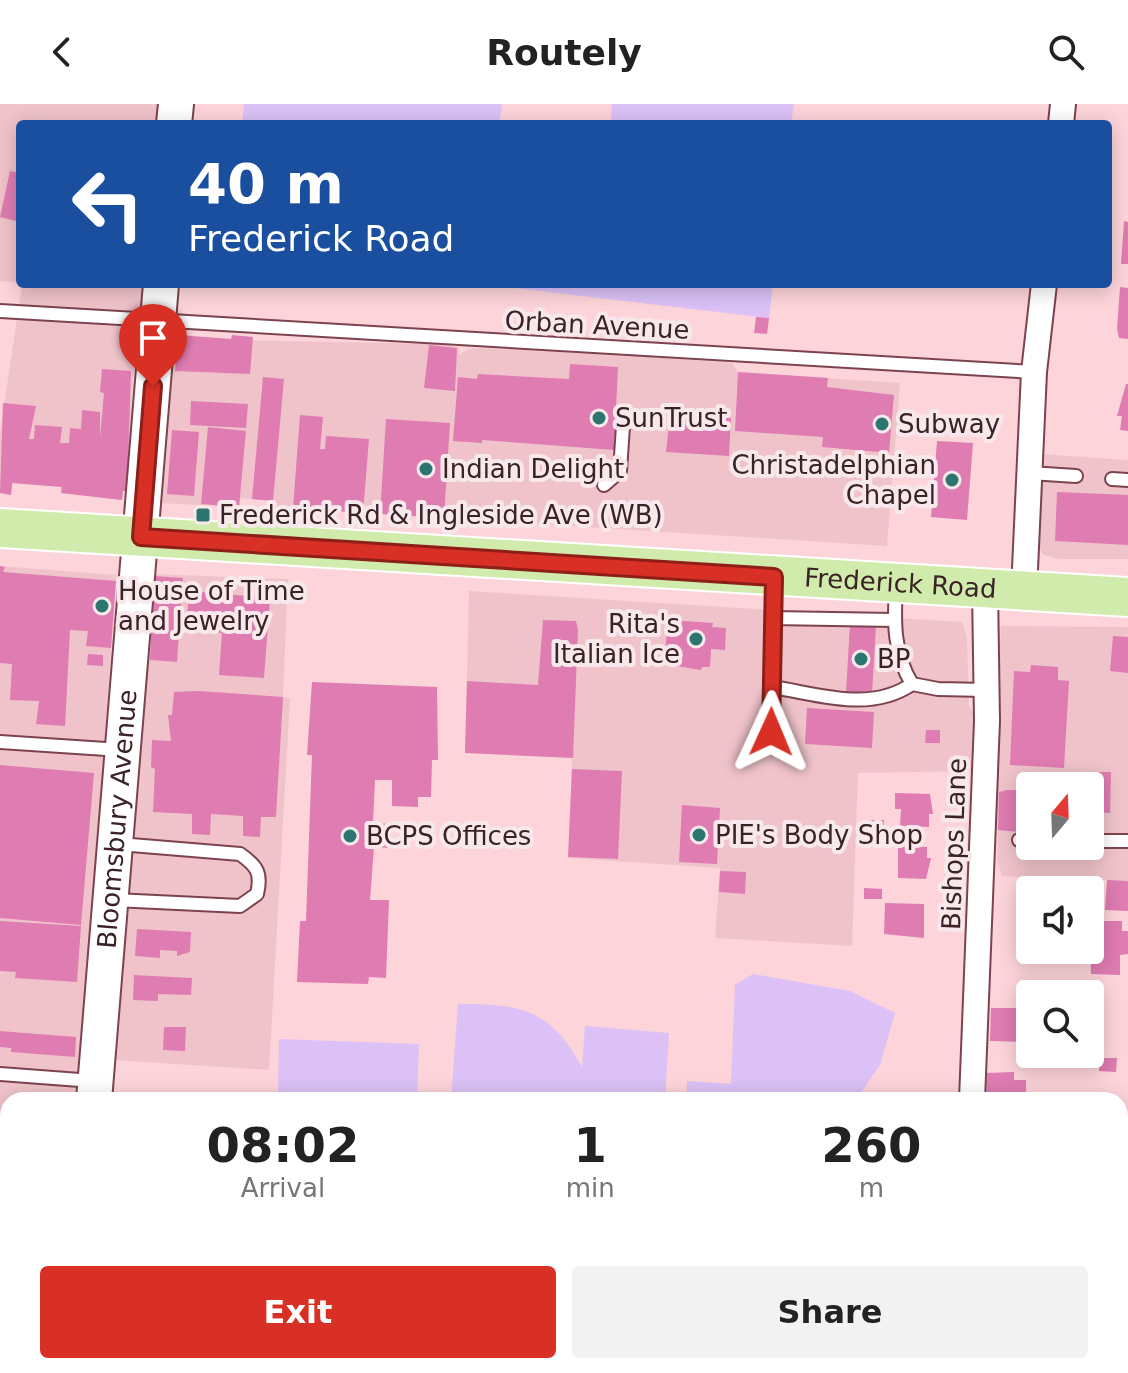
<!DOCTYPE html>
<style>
:root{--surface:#fff;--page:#f2f2f2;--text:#222;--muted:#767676;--accent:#d93025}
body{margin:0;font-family:"DejaVu Sans",sans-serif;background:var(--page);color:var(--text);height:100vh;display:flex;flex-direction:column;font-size:30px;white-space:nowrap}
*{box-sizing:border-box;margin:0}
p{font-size:26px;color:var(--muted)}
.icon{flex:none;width:44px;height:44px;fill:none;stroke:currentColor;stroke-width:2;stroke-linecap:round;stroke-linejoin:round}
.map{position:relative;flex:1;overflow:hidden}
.sheet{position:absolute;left:0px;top:988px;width:1128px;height:282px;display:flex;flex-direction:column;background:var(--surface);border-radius:24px 24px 0 0;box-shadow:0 4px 20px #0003}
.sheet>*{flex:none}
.guide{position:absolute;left:16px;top:16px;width:1096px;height:168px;border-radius:8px;box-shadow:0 4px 20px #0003;background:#1a4fa0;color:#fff;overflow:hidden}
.needle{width:52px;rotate:19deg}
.fabs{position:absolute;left:1016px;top:668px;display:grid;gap:16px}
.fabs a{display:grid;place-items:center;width:88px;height:88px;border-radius:8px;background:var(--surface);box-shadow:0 4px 20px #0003;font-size:40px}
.pin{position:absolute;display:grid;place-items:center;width:68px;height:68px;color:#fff;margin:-82px -34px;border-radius:50% 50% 50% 0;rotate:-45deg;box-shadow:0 0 8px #0007}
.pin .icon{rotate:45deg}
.me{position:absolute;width:88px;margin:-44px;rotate:1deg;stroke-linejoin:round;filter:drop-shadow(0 0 6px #0008)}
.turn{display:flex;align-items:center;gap:28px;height:168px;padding:0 40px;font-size:36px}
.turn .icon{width:104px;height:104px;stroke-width:2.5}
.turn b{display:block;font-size:56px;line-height:68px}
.eta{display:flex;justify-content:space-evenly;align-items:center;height:136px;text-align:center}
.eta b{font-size:48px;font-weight:800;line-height:56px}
.button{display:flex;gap:16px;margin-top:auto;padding:16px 40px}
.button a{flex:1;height:92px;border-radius:8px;background:var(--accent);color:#fff;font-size:32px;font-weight:800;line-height:92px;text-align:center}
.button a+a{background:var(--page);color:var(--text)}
header{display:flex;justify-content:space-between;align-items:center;height:104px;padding:0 40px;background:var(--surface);font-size:36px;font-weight:800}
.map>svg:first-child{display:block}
.built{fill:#f0c3ca;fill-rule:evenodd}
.green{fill:#dbc1f6}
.building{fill:#df7cb2}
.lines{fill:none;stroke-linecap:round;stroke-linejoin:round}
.lane-casing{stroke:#7c434f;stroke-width:16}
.street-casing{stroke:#7c434f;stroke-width:28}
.secondary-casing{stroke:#7c434f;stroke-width:38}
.primary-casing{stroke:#fff;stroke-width:42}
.lane{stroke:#fff;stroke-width:12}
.street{stroke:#fff;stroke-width:24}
.secondary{stroke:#fff;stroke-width:34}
.primary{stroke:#d1ebac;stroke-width:38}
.route-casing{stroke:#8d1f18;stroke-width:20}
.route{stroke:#d93025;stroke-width:14}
.poi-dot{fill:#2d756f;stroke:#f7e9eb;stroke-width:3}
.labels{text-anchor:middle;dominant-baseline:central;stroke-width:8;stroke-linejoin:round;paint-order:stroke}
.street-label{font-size:26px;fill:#3b2226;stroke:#f7e9eb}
.poi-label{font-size:26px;fill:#3b2226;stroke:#f7e9eb;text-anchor:start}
</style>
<header><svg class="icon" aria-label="back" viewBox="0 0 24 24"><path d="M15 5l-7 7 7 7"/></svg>Routely<svg class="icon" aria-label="search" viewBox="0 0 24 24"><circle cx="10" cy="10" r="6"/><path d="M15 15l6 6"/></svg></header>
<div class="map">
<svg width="1128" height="1269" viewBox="0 0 1128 1269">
<rect width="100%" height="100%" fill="#fdd4da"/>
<path class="built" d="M0,0H158L156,20H20V178L0,177Z
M22,180H150L147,211L136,226L127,387H123L122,396L61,389V383L13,379L11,391L0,389V329Z
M169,230L235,236L431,240L459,243V251L468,245L482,244L649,253L732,259L738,268L900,279L887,442L273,403V397L241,394L239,403L158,399Z
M1042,350L1128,356V455H1058L1042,450L1038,440Z
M0,462L116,471L81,996H8V1009H0Z
M151,470L288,475L283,593L290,594L269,966L115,956Z
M469,487L962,518L967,532L969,602L975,612L974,667L858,669L852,842L715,834L720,764L569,754L572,654L465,649Z
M1001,522L1128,523V777L1002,772L997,756L998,726L992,727ZM1030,682H1090V742H1030Z"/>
<path class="green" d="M244,0H502L499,20H242Z
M612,0H794L791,20H611Z
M516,180H773L769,214L515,184Z
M753,870L850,887L895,909L880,961L856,996H686L687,977L731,980L735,881Z
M458,900C522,900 550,905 582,963L585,922L669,929L665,996H451Z
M279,935L419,940L417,994L278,989Z"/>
<path class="building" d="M10,67L20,69V118L0,113Z
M1124,117L1128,118V160H1121Z
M1120,183L1128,184V235L1119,234L1117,225Z
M756,213L769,214L767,230L754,229Z
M178,231L231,235L232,231L253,233L250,270L175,267Z
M429,241L457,244L455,287L424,284Z
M570,260L618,263L614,346L482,336V339L453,337L458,273L477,275L478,270L569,275Z
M102,265L131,267L127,387H123L122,396L61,389L62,383L12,379L11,391L0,389L3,299L36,302L29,335H34L35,321L62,323L60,339H69L70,324L81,325L82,306L100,308V334L104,289L100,288Z
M738,268L828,274L827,283L894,291L889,349L822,343L823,333L735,327Z
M263,273L284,275L273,397L252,395Z
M1126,280H1128V327L1120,326L1122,312H1117Z
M191,297L248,300L246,324L190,321Z
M300,311L323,313L320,345H325L326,332L369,335L363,409L293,404Z
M670,311L731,314L729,352L666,348Z
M386,315L450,319L444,414L380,410Z
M208,323L246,327L239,403L201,400Z
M172,326L199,328L194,392L167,390Z
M937,337L973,339L967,416L931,413Z
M1057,388L1128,391V441L1055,437Z
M0,462L5,463L3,468L116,477L111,544L86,542L88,527L70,526L65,622L36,620L39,597L10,596L12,560L0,559Z
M154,472L183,474L177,558L150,556Z
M189,487L270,494L264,574L219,571L222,529L186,526Z
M543,516L576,517L578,526L573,654L465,649L467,577L538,581Z
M668,516L713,519L712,523L726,524L725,546L711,545L710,563H702L701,566L664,560Z
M850,520L876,521L872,589L846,588Z
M1113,532L1128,533V569L1110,567Z
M88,550L103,551V562L87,561Z
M1031,561L1058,563V576L1069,577L1064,664L1010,661L1014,567L1030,568Z
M312,578L437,583L438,656H432L431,693H418V703L392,702V676H375L373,719L392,720L391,744L374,743L370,796H389L386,874L369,873L368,880L297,878L300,817H306L312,651H307Z
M199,587L283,593L276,713H261L260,733L243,732V712L211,710L210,731L192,730V710L153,708L155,665L151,663L152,636L171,637L168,611H172L174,588Z
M807,604L874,608L872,644L805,640Z
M926,626H940V639H925Z
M0,661L94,669L81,821L0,814Z
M572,665L622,667L618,755L568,753Z
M1087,668H1111L1110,709L1090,708Z
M1007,686H1030V729L998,726L999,688Z
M895,689L930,690L933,710H929V723L900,722L901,705H895Z
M682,701L720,704L717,760L679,758Z
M866,716H884L883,731L865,730Z
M898,742L927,743V754H931L926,775L898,774Z
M720,767L746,768L745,790L719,788Z
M1107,776L1128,777V807L1105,806Z
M864,784L882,785V795H864Z
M885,799L924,800V834L884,830Z
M0,817L81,822L77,878L15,874L16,868L0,867Z
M1090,817H1122V827H1128V850L1120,851V871L1091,870Z
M137,825L191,828L190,848L177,852V847L160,846V854L135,852Z
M134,871L192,874L191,891L158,890V897L133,896Z
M991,904H1027L1030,938L990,937Z
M164,923H186L185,947L163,946Z
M0,927L76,933L75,953L11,948V944L0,943Z
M1099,954H1117L1116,968L1099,967Z
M1014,968V976H1026V996H986L987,969Z
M132,988L179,992L178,996H131Z
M0,1098L8,1099V1142L0,1141Z
M0,1183H8V1216L0,1214Z
M499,1262H556V1266L499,1268Z
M981,1262H1030V1269H981Z"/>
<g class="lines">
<g class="lane-casing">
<path id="lane" d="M0,207L1034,268
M1030,369L1076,372
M1112,375L1128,376
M604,381L620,367L624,307
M896,482C894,516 893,549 912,580L938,585L986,586
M772,514L894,516
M772,583C819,590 870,609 912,580
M771,628L774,476
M0,638L121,646
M1019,736H1030
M1090,737H1128
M114,796L240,802L257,790C262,769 257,762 240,750L119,740
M0,970L93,977
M0,1090H8
M0,1159L8,1160"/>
</g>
<g class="street-casing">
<path id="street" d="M1061,20L1063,0
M1024,487L1034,268L1044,180
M972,996L987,617L985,485
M0,1246L8,1247
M583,1269V1262
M964,1269V1262"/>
</g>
<g class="secondary-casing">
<g id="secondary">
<path d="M174,20L176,0"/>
<path id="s1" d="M94,996L161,180"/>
<path d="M74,1269V1262"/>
</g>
</g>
<g class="primary-casing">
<g id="primary">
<path id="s2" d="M0,424L1128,493"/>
</g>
</g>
<use href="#lane" class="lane"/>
<use href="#street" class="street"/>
<use href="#secondary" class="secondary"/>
<use href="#primary" class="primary"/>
</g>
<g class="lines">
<g class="route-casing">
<path id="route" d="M153,282L141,433L774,473L771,628"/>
</g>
<use href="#route" class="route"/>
</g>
<g class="poi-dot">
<circle cx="599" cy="314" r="8"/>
<circle cx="882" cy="320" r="8"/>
<circle cx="426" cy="365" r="8"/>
<circle cx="952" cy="376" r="8"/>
<rect x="195" y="403" width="16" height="16" rx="4"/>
<circle cx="102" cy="502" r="8"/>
<circle cx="696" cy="535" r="8"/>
<circle cx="861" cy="555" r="8"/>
<circle cx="699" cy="731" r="8"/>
<circle cx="350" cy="732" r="8"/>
</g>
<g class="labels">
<g class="street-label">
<text transform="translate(597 221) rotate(3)">Orban Avenue</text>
<text stroke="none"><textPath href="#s2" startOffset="902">Frederick Road</textPath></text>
<text stroke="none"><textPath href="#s1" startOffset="282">Bloomsbury Avenue</textPath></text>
<text transform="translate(954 740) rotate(-88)">Bishops Lane</text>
</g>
<g class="poi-label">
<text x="615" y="314">SunTrust</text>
<text x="898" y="320">Subway</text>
<text x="936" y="361" text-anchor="end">Christadelphian<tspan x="936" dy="30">Chapel</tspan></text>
<text x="442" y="365">Indian Delight</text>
<text x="219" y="411">Frederick Rd &amp; Ingleside Ave (WB)</text>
<text x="118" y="487">House of Time<tspan x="118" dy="30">and Jewelry</tspan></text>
<text x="680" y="520" text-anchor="end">Rita's<tspan x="680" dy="30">Italian Ice</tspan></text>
<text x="877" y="555">BP</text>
<text x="715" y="731">PIE's Body Shop</text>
<text x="366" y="732">BCPS Offices</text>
</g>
</g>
</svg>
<div class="fabs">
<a><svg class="needle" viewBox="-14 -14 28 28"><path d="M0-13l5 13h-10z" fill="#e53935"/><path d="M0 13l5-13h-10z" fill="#767676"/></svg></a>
<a><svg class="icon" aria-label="sound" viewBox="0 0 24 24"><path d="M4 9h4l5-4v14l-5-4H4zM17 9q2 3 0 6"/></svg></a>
<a><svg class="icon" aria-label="search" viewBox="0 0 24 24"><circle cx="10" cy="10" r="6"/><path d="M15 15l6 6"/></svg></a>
</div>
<div class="pin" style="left:153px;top:282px;background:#d93025"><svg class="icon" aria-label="arrive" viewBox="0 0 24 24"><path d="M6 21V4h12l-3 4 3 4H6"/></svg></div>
<svg class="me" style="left:771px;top:628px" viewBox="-20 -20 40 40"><path d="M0-17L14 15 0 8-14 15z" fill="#d93025" stroke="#fff" stroke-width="4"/></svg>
<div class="guide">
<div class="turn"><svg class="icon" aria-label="left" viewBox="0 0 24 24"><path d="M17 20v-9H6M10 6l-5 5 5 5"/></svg><div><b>40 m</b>Frederick Road</div></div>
</div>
<section class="sheet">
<div class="eta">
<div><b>08:02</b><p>Arrival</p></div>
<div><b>1</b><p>min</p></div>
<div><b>260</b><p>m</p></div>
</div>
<div class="button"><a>Exit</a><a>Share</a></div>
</section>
</div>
